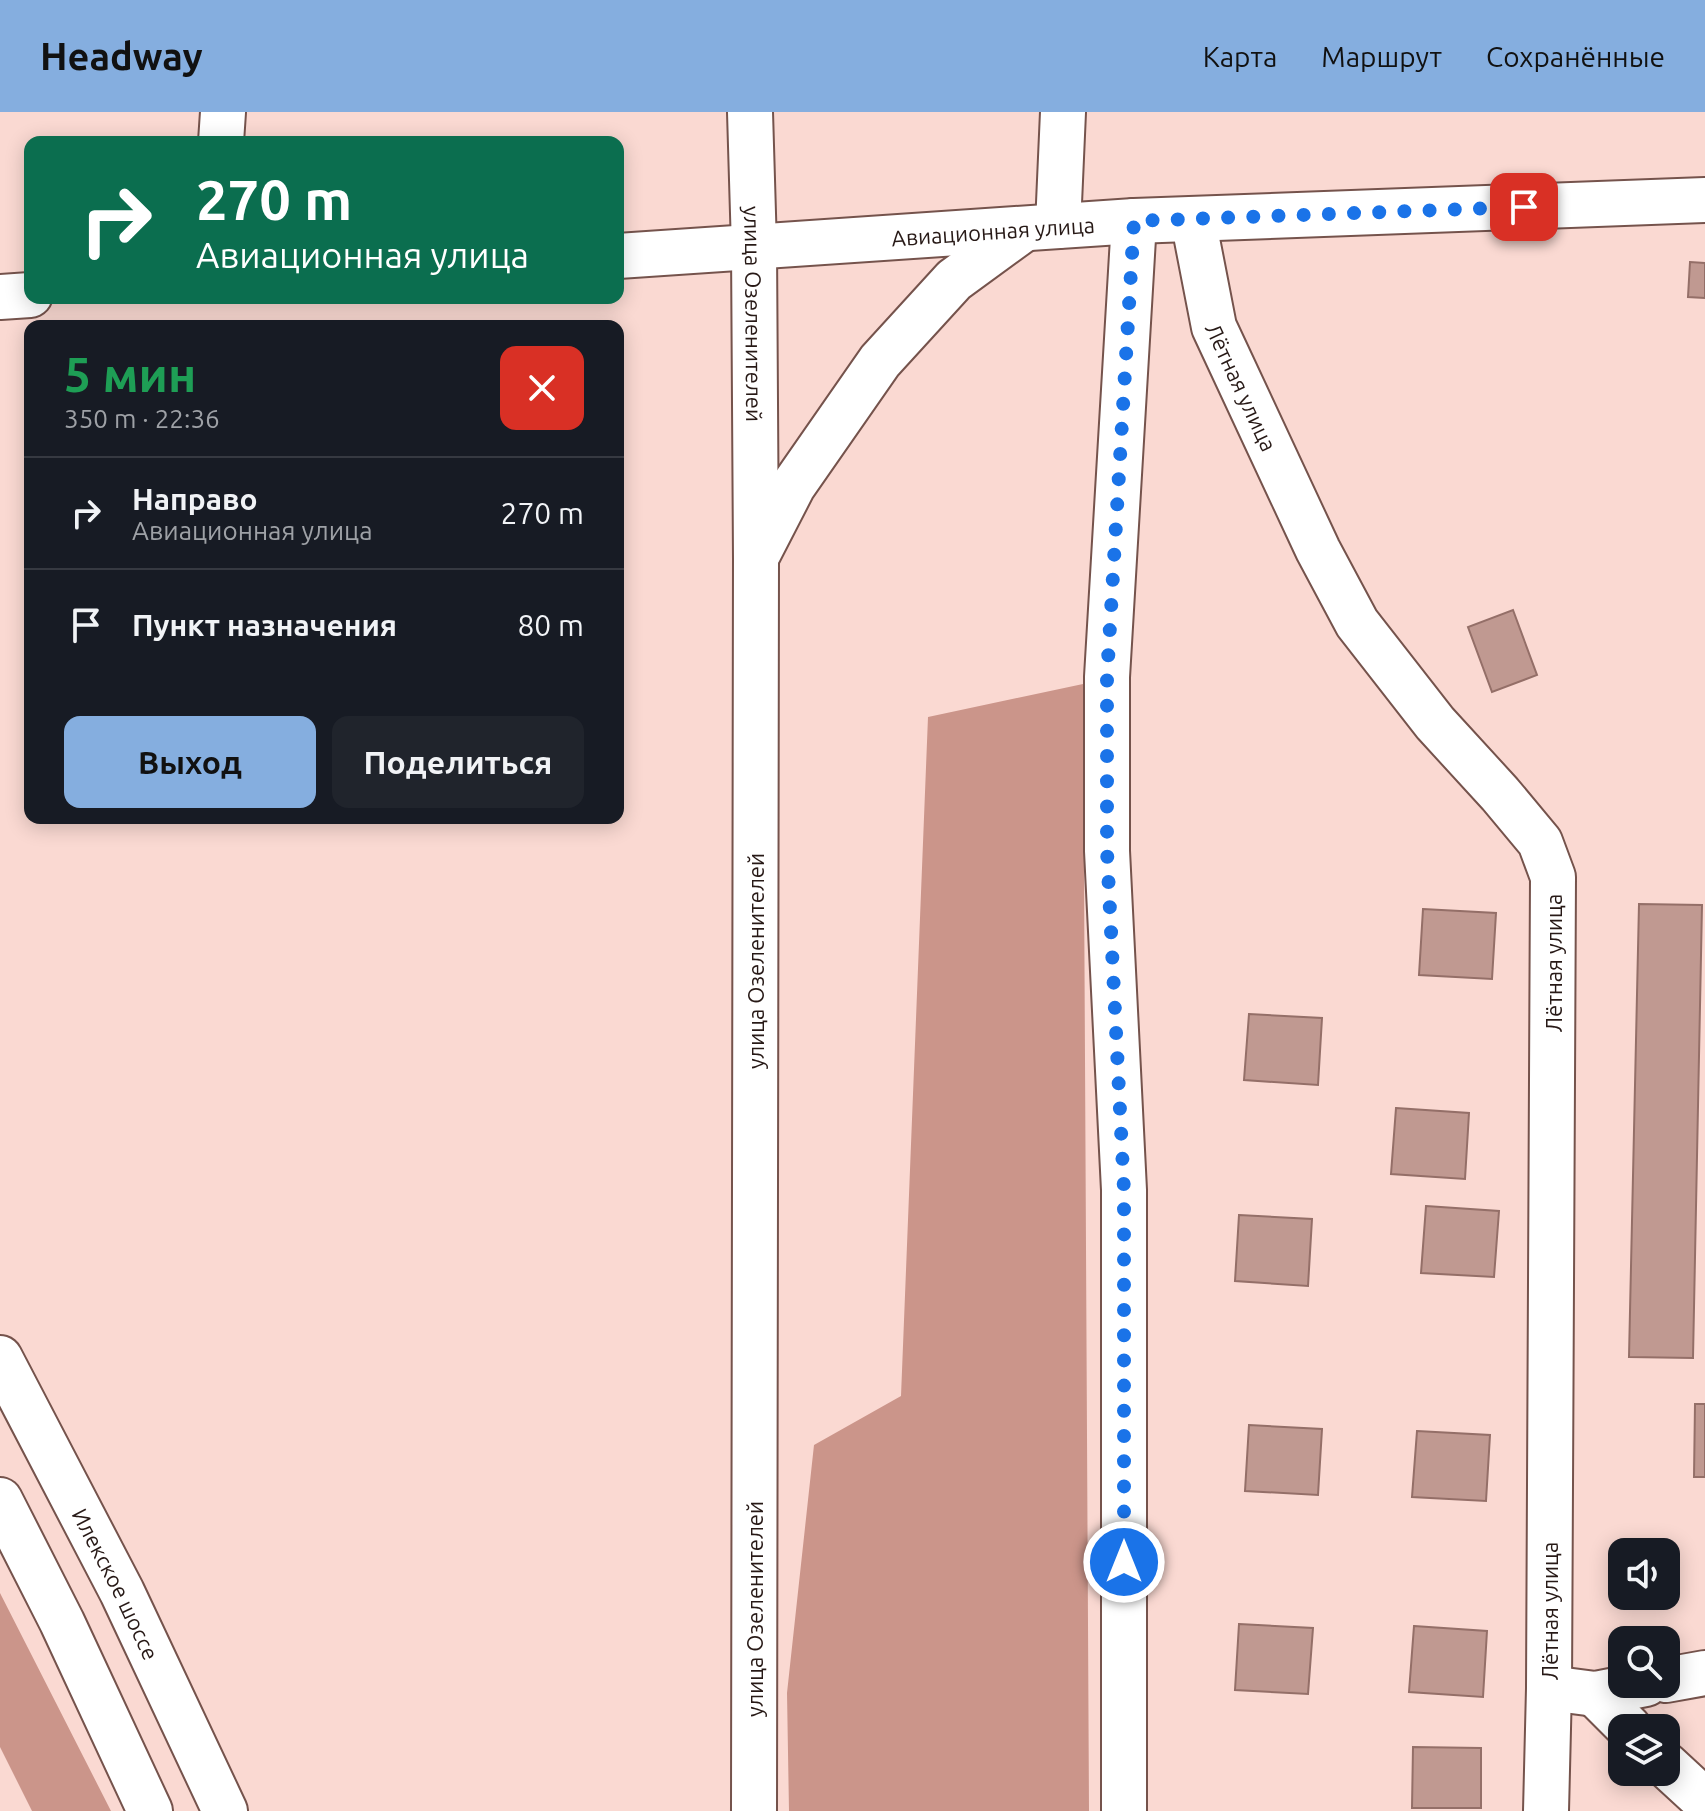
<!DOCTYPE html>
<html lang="ru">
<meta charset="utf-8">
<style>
:root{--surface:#171b24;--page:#20242c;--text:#f1f3f6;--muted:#9ea1a6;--line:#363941;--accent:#85aedf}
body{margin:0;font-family:Ubuntu,sans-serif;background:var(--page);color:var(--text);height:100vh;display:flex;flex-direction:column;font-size:30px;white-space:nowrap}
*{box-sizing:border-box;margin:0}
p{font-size:26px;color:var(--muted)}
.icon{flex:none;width:44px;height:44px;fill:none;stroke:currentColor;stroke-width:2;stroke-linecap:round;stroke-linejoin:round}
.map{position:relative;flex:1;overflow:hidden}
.panel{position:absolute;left:24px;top:208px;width:600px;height:504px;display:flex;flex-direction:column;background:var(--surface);border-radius:16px;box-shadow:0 4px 20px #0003}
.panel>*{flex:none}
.hud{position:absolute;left:24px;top:24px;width:600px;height:168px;border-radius:16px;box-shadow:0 4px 20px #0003;background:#0b6e4f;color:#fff;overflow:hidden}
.buttons{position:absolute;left:1608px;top:1426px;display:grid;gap:16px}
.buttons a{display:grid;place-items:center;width:72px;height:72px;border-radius:16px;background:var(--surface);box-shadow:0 4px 20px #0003;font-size:40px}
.pin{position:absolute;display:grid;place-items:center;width:68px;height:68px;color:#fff;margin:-34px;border-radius:16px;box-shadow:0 4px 12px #0006}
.me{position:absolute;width:88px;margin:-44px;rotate:0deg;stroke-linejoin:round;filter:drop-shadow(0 0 6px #0008)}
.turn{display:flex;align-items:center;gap:28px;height:168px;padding:0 40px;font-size:36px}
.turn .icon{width:104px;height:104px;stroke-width:2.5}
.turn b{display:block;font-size:56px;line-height:68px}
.round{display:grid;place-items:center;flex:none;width:84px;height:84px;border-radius:16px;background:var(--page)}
.head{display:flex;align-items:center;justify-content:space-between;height:136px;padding:0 40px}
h1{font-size:48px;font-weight:700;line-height:60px;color:#1e9e55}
.action{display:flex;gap:16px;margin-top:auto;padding:16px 40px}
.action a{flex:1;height:92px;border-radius:16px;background:var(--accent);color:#111;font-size:32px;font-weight:700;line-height:92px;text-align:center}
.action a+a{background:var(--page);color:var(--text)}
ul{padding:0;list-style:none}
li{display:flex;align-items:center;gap:24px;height:112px;padding:0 40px;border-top:2px solid var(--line)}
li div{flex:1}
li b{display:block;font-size:30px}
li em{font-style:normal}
header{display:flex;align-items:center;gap:48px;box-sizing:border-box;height:112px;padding:0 40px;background:var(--accent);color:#111}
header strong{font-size:38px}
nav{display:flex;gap:44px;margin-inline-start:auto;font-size:28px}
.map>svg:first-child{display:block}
.forest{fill:#cb958a}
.building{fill:#c09991;stroke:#946f68;stroke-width:2}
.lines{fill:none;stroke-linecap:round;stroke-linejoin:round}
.minor-casing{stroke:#75534c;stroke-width:48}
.highway-casing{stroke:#75534c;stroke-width:48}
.minor{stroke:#fff;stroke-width:44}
.highway{stroke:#fff;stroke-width:44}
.route{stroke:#1a73e8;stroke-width:14;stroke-dasharray:0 25.2}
.labels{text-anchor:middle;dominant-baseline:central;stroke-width:6;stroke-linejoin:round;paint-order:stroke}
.street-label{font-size:22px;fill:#271916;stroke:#fff}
</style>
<header>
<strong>Headway</strong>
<nav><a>Карта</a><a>Маршрут</a><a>Сохранённые</a></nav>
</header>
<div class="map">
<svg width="1705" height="1699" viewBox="0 0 1705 1699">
<rect width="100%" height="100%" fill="#fad9d2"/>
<path class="forest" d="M1083,572L1089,1699H789L787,1581L814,1333L901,1284L928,605Z
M0,1481L111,1699H32L0,1635Z"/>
<path class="building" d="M1690,150L1705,151V186L1688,185Z
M1513,498L1537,563L1492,580L1468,515Z
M1639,792L1702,793L1693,1246L1629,1245Z
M1423,797L1496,801L1492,867L1419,863Z
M1249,902L1322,906L1318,973L1244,968Z
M1396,996L1469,1001L1465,1067L1391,1062Z
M1426,1094L1499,1099L1494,1165L1421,1161Z
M1239,1103L1312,1107L1308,1174L1235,1169Z
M1695,1292H1705V1365H1694Z
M1249,1313L1322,1317L1318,1383L1245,1379Z
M1417,1319L1490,1323L1486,1389L1412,1385Z
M1239,1512L1313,1516L1308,1582L1235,1578Z
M1414,1514L1487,1519L1483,1585L1409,1580Z
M1413,1635L1481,1636V1696H1412Z"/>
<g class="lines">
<g class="minor-casing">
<g id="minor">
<path id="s1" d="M750,0L754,135L756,446L754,1699"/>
<path d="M221,30L223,0"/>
<path id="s2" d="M1193,107L1214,215L1318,438L1357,511L1435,611L1500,682L1540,730L1553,765L1549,1576L1546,1699"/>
<path d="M1058,114L1063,0"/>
<path id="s3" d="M618,144L1134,109L1705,88"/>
<path d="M0,185L30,183"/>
<path d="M759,440L793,374L880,249L954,168L1024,117"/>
<path d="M1666,1568L1705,1561"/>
<path d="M1549,1576L1595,1582L1646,1572"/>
<path d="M1595,1582L1629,1616"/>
<path d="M1666,1653L1705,1689"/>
<path d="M1124,1699V1078L1107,739V565L1134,109"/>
</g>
</g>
<g class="highway-casing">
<g id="highway">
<path id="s4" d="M0,1246L122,1480L225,1699"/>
<path d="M0,1388L62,1510L150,1699"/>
</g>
</g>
<use href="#minor" class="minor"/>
<use href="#highway" class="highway"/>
</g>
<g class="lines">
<path class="route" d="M1124,1450V1078L1107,739V565L1134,109L1524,95"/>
</g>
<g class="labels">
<g class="street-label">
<text stroke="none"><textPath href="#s3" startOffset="376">Авиационная улица</textPath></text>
<text stroke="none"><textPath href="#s1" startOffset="202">улица Озеленителей</textPath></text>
<text stroke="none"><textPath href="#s2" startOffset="176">Лётная улица</textPath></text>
<text transform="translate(755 849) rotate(-90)">улица Озеленителей</text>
<text transform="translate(1553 851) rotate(-90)">Лётная улица</text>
<text stroke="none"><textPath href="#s4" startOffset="254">Илекское шоссе</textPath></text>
<text transform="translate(754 1497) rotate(-90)">улица Озеленителей</text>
<text transform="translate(1549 1499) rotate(-90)">Лётная улица</text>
</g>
</g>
</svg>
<div class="buttons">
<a><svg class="icon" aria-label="sound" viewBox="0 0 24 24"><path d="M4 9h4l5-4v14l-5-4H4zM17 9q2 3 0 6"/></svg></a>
<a><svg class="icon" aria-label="search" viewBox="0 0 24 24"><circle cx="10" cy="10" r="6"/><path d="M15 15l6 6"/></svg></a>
<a><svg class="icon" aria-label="layers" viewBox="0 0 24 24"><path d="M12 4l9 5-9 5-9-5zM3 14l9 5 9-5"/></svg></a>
</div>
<div class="pin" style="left:1524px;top:95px;background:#d93025"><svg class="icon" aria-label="arrive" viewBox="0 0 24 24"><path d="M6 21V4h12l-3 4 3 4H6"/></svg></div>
<svg class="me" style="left:1124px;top:1450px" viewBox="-20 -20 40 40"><circle r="17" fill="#1a73e8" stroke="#fff" stroke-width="3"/><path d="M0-11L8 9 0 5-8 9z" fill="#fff"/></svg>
<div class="hud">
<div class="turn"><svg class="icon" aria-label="right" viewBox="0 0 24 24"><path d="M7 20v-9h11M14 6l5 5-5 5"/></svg><div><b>270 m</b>Авиационная улица</div></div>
</div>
<section class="panel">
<div class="head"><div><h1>5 мин</h1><p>350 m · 22:36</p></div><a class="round" style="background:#d93025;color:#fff"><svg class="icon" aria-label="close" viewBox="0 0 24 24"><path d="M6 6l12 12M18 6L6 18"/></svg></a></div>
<ul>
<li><svg class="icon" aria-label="right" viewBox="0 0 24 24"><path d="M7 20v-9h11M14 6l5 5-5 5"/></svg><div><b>Направо</b><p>Авиационная улица</p></div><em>270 m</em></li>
<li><svg class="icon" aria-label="arrive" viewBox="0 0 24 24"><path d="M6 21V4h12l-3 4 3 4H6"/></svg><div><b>Пункт назначения</b></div><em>80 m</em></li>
</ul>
<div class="action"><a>Выход</a><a>Поделиться</a></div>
</section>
</div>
